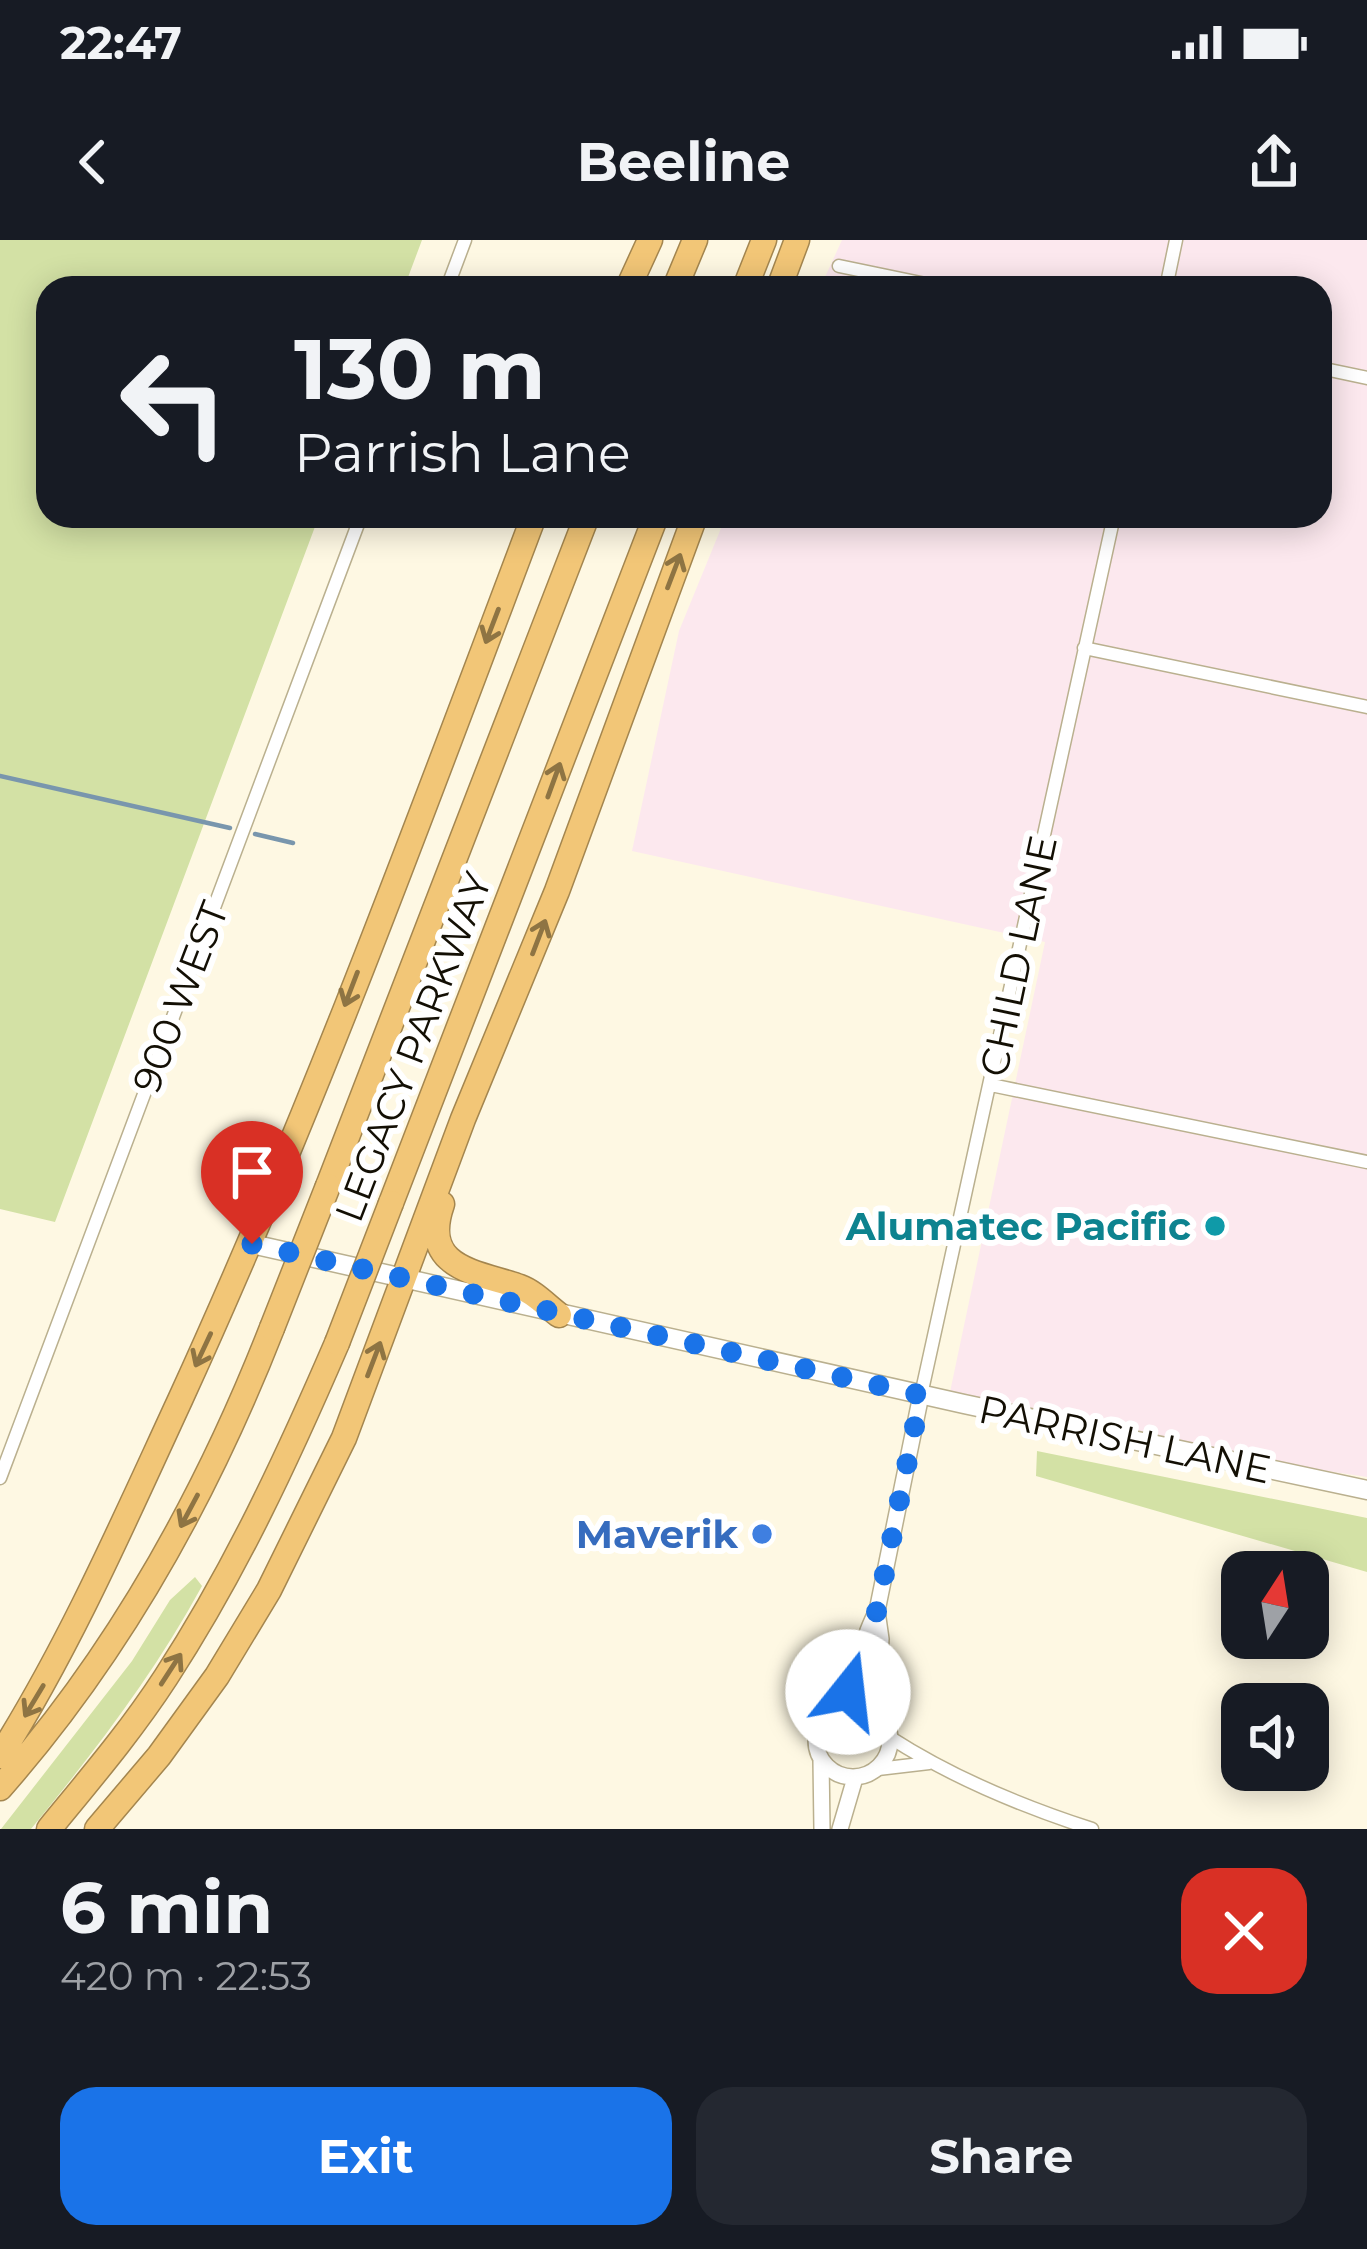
<!DOCTYPE html>
<meta charset="utf-8">
<style>
:root{--surface:#171b24;--page:#242831;--text:#f1f3f6;--muted:#9ea1a6;--accent:#1a73e8}
body{margin:0;font-family:Montserrat,sans-serif;background:var(--page);color:var(--text);height:100vh;display:flex;flex-direction:column;font-size:45px;white-space:nowrap}
*{box-sizing:border-box;margin:0}
p{font-size:39px;color:var(--muted)}
.icon{flex:none;width:66px;height:66px;fill:none;stroke:currentColor;stroke-width:2;stroke-linecap:round;stroke-linejoin:round}
.map{position:relative;height:1589px;overflow:hidden}
.panel{display:flex;flex-direction:column;background:var(--surface);flex:1}
.panel>*{flex:none}
.banner{position:absolute;left:36px;top:36px;width:1296px;height:252px;border-radius:36px;box-shadow:0 6px 30px #0003;background:#171b24;color:var(--text);overflow:hidden}
.needle{width:78px;rotate:12deg}
.tools{position:absolute;left:1221px;top:1311px;display:grid;gap:24px}
.tools a{display:grid;place-items:center;width:108px;height:108px;border-radius:24px;background:var(--surface);box-shadow:0 6px 30px #0003;font-size:60px}
.pin{position:absolute;display:grid;place-items:center;width:102px;height:102px;color:#fff;margin:-123px -51px;border-radius:50% 50% 50% 0;rotate:-45deg;box-shadow:0 0 12px #0007}
.pin .icon{rotate:45deg}
.me{position:absolute;width:132px;margin:-66px;rotate:16deg;stroke-linejoin:round;filter:drop-shadow(0 0 9px #0008)}
.turn{display:flex;align-items:center;gap:42px;height:252px;padding:0 60px;font-size:54px}
.turn .icon{width:156px;height:156px;stroke-width:2.5}
.turn b{display:block;font-size:84px;line-height:102px}
.round{display:grid;place-items:center;flex:none;width:126px;height:126px;border-radius:36px;background:var(--page)}
.summary{display:flex;align-items:center;justify-content:space-between;height:204px;padding:0 60px}
h1{font-size:72px;font-weight:700;line-height:90px}
.cta{display:flex;gap:24px;margin-top:auto;padding:24px 60px}
.cta a{flex:1;height:138px;border-radius:36px;background:var(--accent);color:#fff;font-size:48px;font-weight:700;line-height:138px;text-align:center}
.cta a+a{background:var(--page);color:var(--text)}
.status{display:flex;justify-content:space-between;align-items:center;height:84px;padding:0 60px;background:var(--surface);direction:ltr}
.status svg{height:33px;fill:currentColor}
header{display:flex;justify-content:space-between;align-items:center;height:156px;padding:0 60px;background:var(--surface);font-size:54px;font-weight:700}
.map>svg:first-child{display:block}
.industrial{fill:#fce8ee}
.green{fill:#d3e1a5}
.lines{fill:none;stroke-linecap:round;stroke-linejoin:round}
.stream{stroke:#7996ad;stroke-width:4.5}
.minor-casing{stroke:#bab08f;stroke-width:15}
.tertiary-casing{stroke:#bab08f;stroke-width:18}
.secondary-casing{stroke:#bab08f;stroke-width:21}
.motorway-casing{stroke:#a4864f;stroke-width:27}
.minor{stroke:#fff;stroke-width:12}
.tertiary{stroke:#fff;stroke-width:15}
.secondary{stroke:#fff;stroke-width:18}
.motorway{stroke:#f2c677;stroke-width:24}
.motorway-bridge-casing{stroke:#a4864f;stroke-width:27;stroke-linecap:butt}
.motorway-bridge{stroke:#f2c677;stroke-width:24}
.oneway{stroke:#8e7443}
.route{stroke:#1a73e8;stroke-width:21;stroke-dasharray:0 37.8}
.culture-dot{fill:#0f9aa8;stroke:#fff;stroke-width:4.5}
.shop-dot{fill:#3f7fe0;stroke:#fff;stroke-width:4.5}
.labels{text-anchor:middle;dominant-baseline:central;stroke-width:12;stroke-linejoin:round;paint-order:stroke}
.street-label{font-size:39px;fill:#130f04;stroke:#fff}
.culture-label{font-size:39px;font-weight:bold;fill:#0d838f;stroke:#fff;text-anchor:end}
.shop-label{font-size:39px;font-weight:bold;fill:#366cbe;stroke:#fff;text-anchor:end}
</style>
<div class="status"><b>22:47</b><svg viewBox="0 0 49 12"><path d="M0 12V9h3v3zM5 12V6h3v6zM10 12V3h3v9zM15 12V0h3v12zM26 1h20v11H26zM47 4h2v5h-2z"/></svg></div>
<header><svg class="icon" aria-label="back" viewBox="0 0 24 24"><path d="M15 5l-7 7 7 7"/></svg>Beeline<svg class="icon" aria-label="share" viewBox="0 0 24 24"><path d="M12 15V3M7 8l5-5 5 5M5 13v7h14v-7"/></svg></header>
<div class="map">
<svg width="1367" height="1589" viewBox="0 0 1367 1589">
<rect width="100%" height="100%" fill="#fef8e3"/>
<path class="industrial" d="M842,0H1367V1237L1314,1229L950,1152L1045,702L632,611L679,391L726,276H1320V48H820Z"/>
<path class="green" d="M0,0H422L404,48H48V276H319L55,982L0,969Z
M1037,1211L1367,1278V1332L1036,1236Z
M195,1337L202,1346C154,1434 95,1511 31,1589H1L132,1421L170,1360Z"/>
<g class="lines">
<path class="stream" d="M0,536L230,588
M255,594L293,603"/>
<g class="minor-casing">
<path id="minor" d="M839,26L945,48
M447,48L465,0
M1166,48L1176,0
M1320,128L1367,138
M1084,408L1367,467
M991,845L1367,922
M921,1155L1114,276
M0,1238L361,276
M891,1498C953,1538 1021,1566 1092,1589
M878,1529L929,1523"/>
</g>
<g class="tertiary-casing">
<path id="tertiary" d="M877,1371L881,1399L877,1471
M816 1500a37 37 0 1 1 74 0a37 37 0 1 1-74 0Z
M840,1465C857,1436 860,1401 877,1371L921,1155
M821,1520L822,1589
M840,1589L855,1538"/>
</g>
<g class="secondary-casing">
<path id="secondary" d="M252,1004L964,1164L1367,1250"/>
</g>
<g class="motorway-casing">
<path id="motorway" d="M628,48L650,0
M675,48L695,0
M745,48L764,0
M779,48L797,0
M328,946L587,276
M391,963L656,276
M442,964C419,1030 479,1032 520,1047C534,1052 547,1066 559,1075
M0,1516C71,1403 124,1281 180,1160C312,872 422,573 534,276
M0,1548C119,1413 207,1254 272,1088
M49,1589C90,1539 131,1491 166,1437C235,1331 287,1219 337,1103
M97,1589L159,1516L217,1436L269,1350L344,1198L463,879L557,651L695,276"/>
</g>
<use href="#minor" class="minor"/>
<use href="#tertiary" class="tertiary"/>
<use href="#secondary" class="secondary"/>
<use href="#motorway" class="motorway"/>
<g class="motorway-bridge-casing">
<path id="motorway-bridge" d="M272,1088L328,946
M337,1103L391,963"/>
</g>
<use href="#motorway-bridge" class="motorway-bridge"/>
</g>
<defs><path id="oneway-shaft" d="M-6 0H5M1.5-3L5.5 0L1.5 3" fill="none" stroke-width="1.6" stroke-linecap="round" stroke-linejoin="round" transform="scale(3)"/></defs>
<g class="oneway">
<use href="#oneway-shaft" transform="translate(674 331) rotate(-69)"/>
<use href="#oneway-shaft" transform="translate(492 386) rotate(111)"/>
<use href="#oneway-shaft" transform="translate(554 540) rotate(-70)"/>
<use href="#oneway-shaft" transform="translate(539 697) rotate(-69)"/>
<use href="#oneway-shaft" transform="translate(351 749) rotate(111)"/>
<use href="#oneway-shaft" transform="translate(203 1110) rotate(115)"/>
<use href="#oneway-shaft" transform="translate(374 1119) rotate(-69)"/>
<use href="#oneway-shaft" transform="translate(189 1271) rotate(118)"/>
<use href="#oneway-shaft" transform="translate(171 1429) rotate(-57)"/>
<use href="#oneway-shaft" transform="translate(34 1461) rotate(121)"/>
</g>
<g class="lines">
<path class="route" d="M252,1004L921,1155L877,1371L863,1395L848,1452"/>
</g>
<circle class="culture-dot" cx="1215" cy="986" r="12"/>
<circle class="shop-dot" cx="762" cy="1294" r="12"/>
<g class="labels">
<g class="street-label">
<text transform="translate(1018 716) rotate(-78)">CHILD LANE</text>
<text transform="translate(180 757) rotate(-69)">900 WEST</text>
<text transform="translate(413 807) rotate(-69)">LEGACY PARKWAY</text>
<text transform="translate(1125 1199) rotate(12)">PARRISH LANE</text>
</g>
<g class="culture-label">
<text x="1191" y="986">Alumatec Pacific</text>
</g>
<g class="shop-label">
<text x="738" y="1294">Maverik</text>
</g>
</g>
</svg>
<div class="tools">
<a><svg class="needle" viewBox="-14 -14 28 28"><path d="M0-13l5 13h-10z" fill="#e53935"/><path d="M0 13l5-13h-10z" fill="#9ea1a6"/></svg></a>
<a><svg class="icon" aria-label="sound" viewBox="0 0 24 24"><path d="M4 9h4l5-4v14l-5-4H4zM17 9q2 3 0 6"/></svg></a>
</div>
<div class="pin" style="left:252px;top:1004px;background:#d93025"><svg class="icon" aria-label="arrive" viewBox="0 0 24 24"><path d="M6 21V4h12l-3 4 3 4H6"/></svg></div>
<svg class="me" style="left:848px;top:1452px" viewBox="-20 -20 40 40"><circle r="19" fill="#fff"/><path d="M0-13L10 11 0 6-10 11z" fill="#1a73e8"/></svg>
<div class="banner">
<div class="turn"><svg class="icon" aria-label="left" viewBox="0 0 24 24"><path d="M17 20v-9H6M10 6l-5 5 5 5"/></svg><div><b>130 m</b>Parrish Lane</div></div>
</div>
</div>
<section class="panel">
<div class="summary"><div><h1>6 min</h1><p>420 m · 22:53</p></div><a class="round" style="background:#d93025;color:#fff"><svg class="icon" aria-label="close" viewBox="0 0 24 24"><path d="M6 6l12 12M18 6L6 18"/></svg></a></div>
<div class="cta"><a>Exit</a><a>Share</a></div>
</section>
